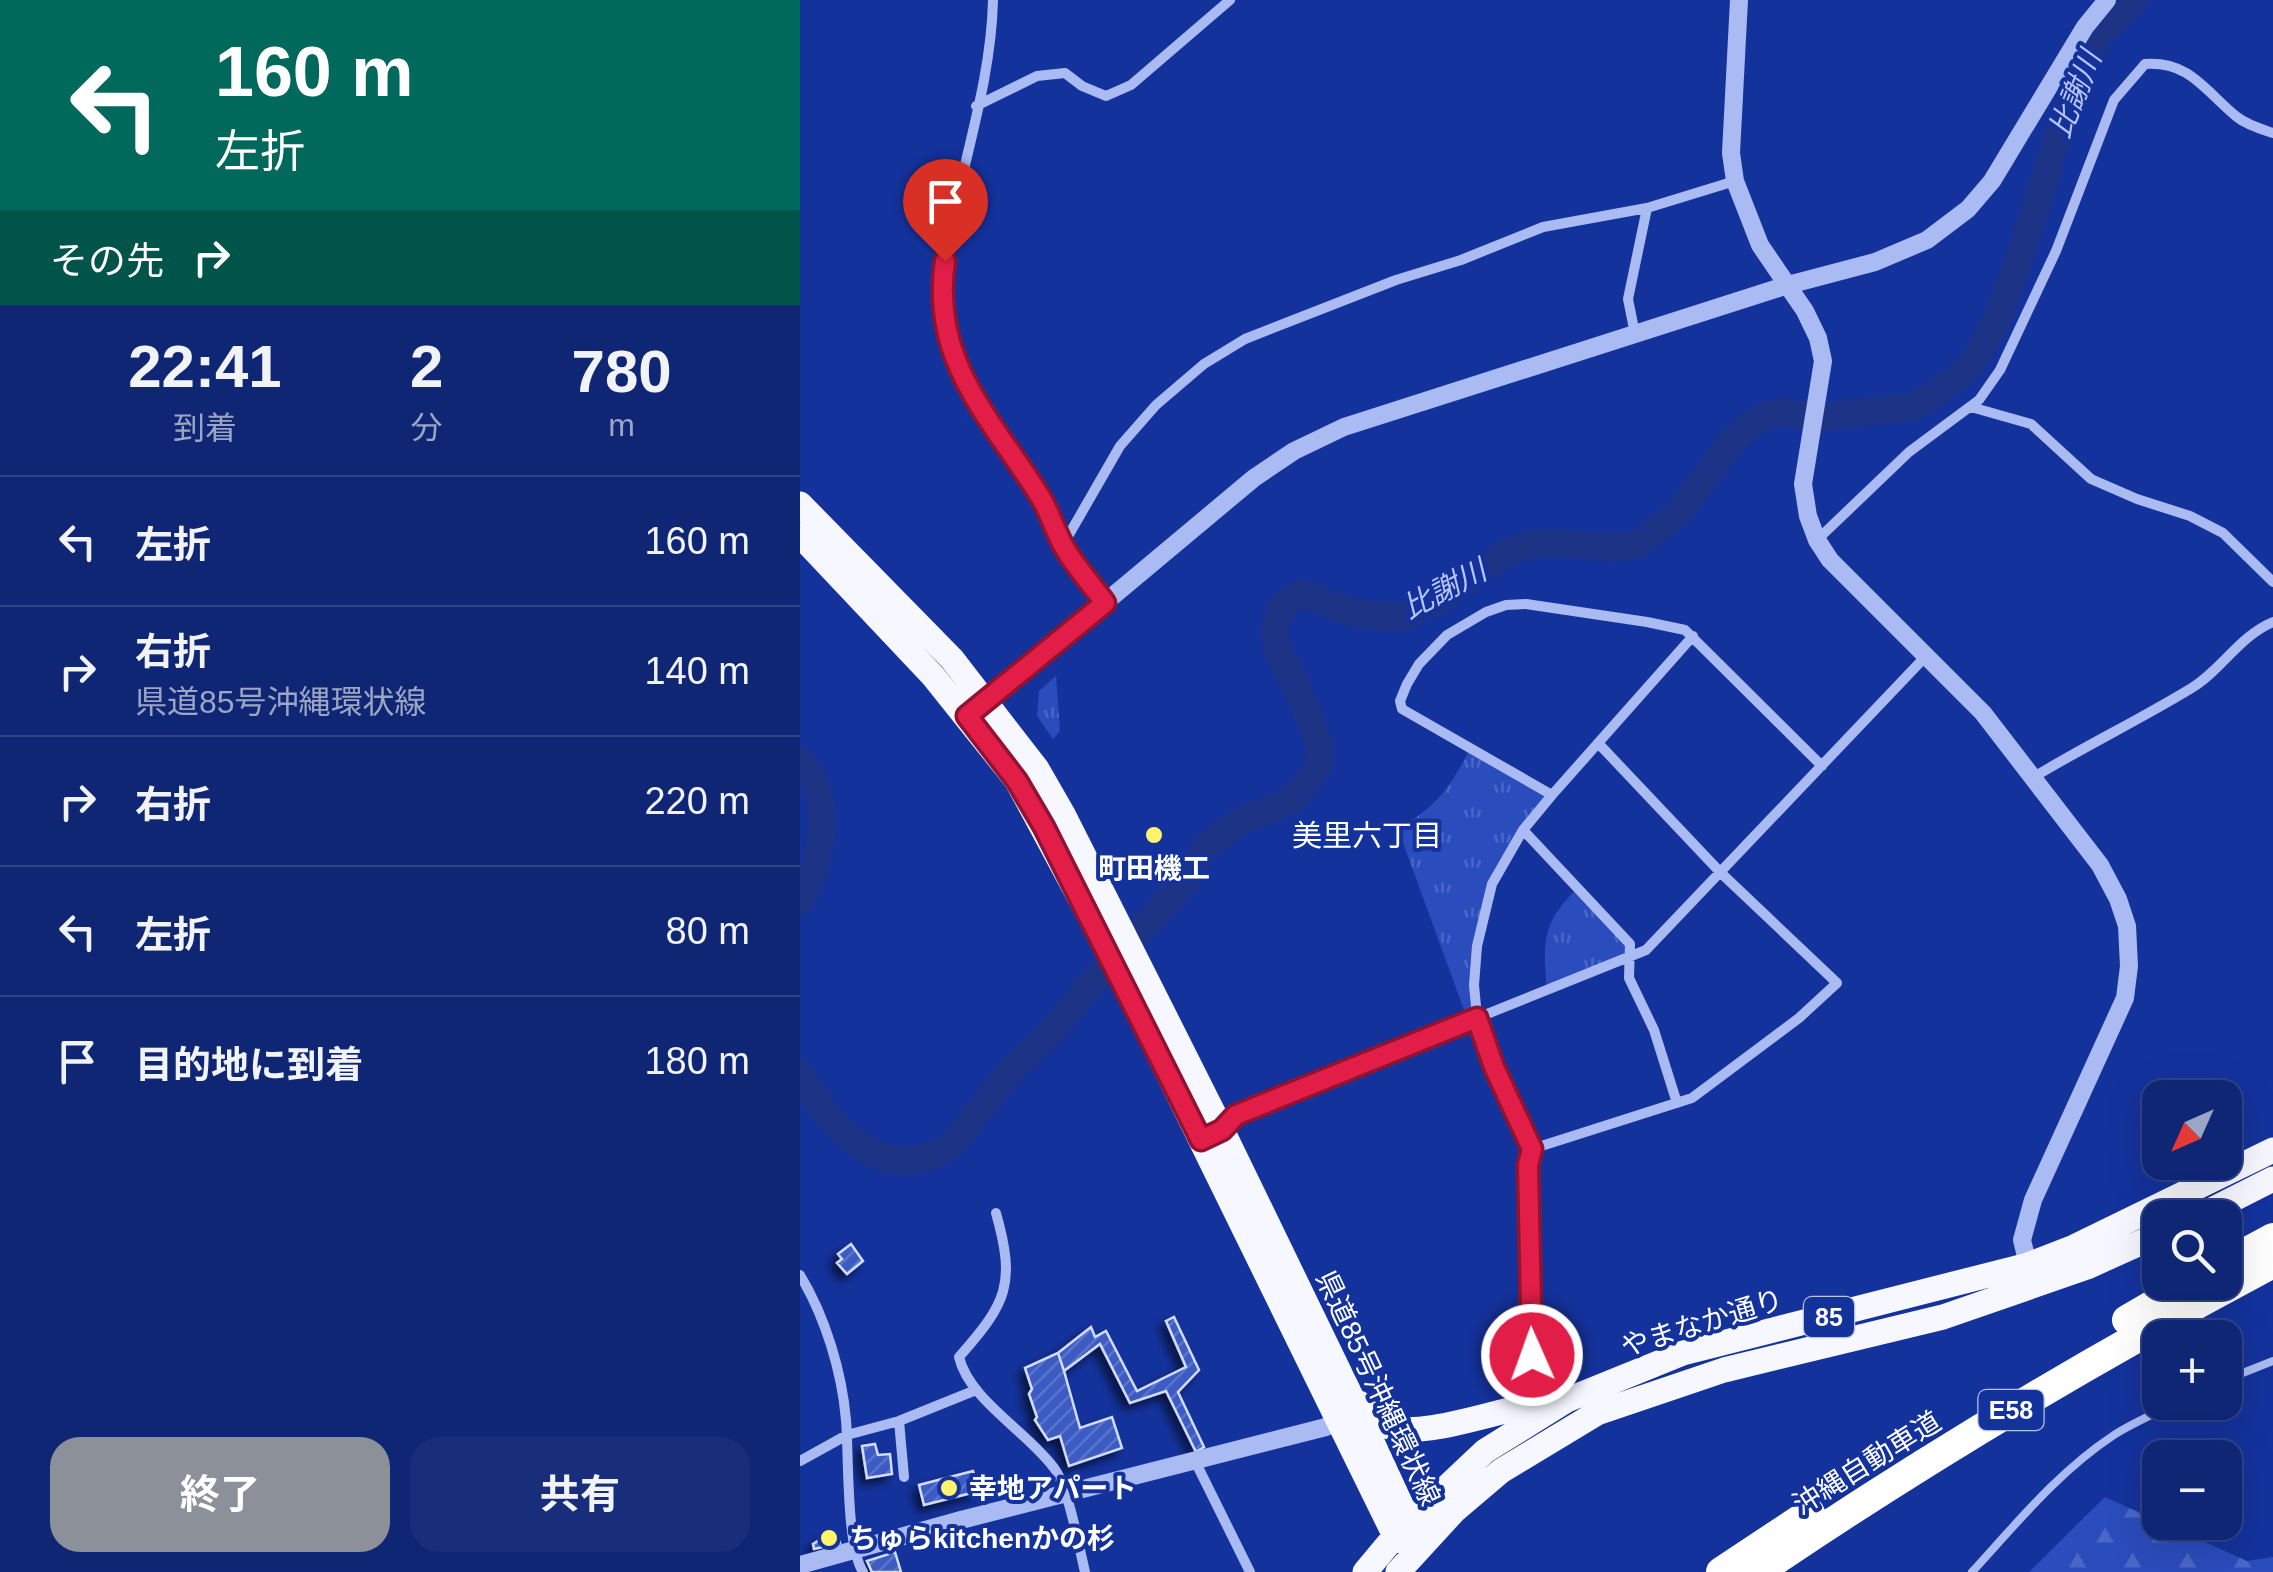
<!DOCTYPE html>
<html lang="ja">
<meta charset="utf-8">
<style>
:root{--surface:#0f2675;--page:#182e7a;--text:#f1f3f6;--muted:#9ba5c5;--line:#2f4387;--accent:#8c9099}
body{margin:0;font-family:Helvetica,"Noto Sans JP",sans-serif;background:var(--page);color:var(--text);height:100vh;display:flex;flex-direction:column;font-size:38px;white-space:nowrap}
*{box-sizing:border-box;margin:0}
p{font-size:32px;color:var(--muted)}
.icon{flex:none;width:55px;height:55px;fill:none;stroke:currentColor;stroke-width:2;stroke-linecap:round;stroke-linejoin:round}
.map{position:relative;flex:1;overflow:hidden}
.details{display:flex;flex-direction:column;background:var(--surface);width:800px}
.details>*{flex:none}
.hud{background:#00695c;color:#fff;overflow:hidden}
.needle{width:65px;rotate:225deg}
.buttons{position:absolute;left:1342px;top:1080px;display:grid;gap:20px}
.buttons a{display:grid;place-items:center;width:100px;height:100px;border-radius:20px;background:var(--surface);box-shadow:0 10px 40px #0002,0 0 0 2px var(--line);font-size:50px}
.pin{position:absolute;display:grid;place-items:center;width:85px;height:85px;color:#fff;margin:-102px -42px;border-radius:50% 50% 50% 0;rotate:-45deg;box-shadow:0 0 10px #0007}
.pin .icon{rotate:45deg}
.me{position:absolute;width:110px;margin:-55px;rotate:358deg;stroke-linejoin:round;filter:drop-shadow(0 0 8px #0008)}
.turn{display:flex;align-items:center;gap:35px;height:210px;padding:0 50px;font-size:45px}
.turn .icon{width:130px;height:130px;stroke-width:2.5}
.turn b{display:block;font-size:70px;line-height:85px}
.then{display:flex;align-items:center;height:95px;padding:0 50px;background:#0003;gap:20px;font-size:38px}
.eta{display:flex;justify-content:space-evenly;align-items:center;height:170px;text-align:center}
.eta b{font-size:60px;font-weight:700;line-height:70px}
.action{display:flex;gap:20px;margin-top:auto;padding:20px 50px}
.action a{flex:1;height:115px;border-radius:30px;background:var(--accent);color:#fff;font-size:40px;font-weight:700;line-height:115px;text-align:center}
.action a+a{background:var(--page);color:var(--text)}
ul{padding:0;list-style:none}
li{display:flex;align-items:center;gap:30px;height:130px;padding:0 50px;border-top:2px solid var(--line)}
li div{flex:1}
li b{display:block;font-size:38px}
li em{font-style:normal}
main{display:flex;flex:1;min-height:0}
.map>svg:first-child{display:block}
.forest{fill:url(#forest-firs)}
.park{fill:url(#park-tufts)}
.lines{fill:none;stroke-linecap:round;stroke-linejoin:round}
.river{stroke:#1d3386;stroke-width:28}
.building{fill:url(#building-hatch);stroke:#d2dcfd;stroke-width:2.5;filter:url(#shadow)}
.service{stroke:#aabbf3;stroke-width:8}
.minor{stroke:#aabbf3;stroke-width:10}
.tertiary{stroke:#aabbf3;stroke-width:18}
.primary{stroke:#f6f7ff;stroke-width:25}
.motorway{stroke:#fff;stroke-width:30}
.route-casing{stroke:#92132f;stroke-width:25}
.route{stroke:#e11d48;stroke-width:18}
.poi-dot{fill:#fff46c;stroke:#14329c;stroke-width:4}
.labels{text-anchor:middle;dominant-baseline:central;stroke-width:8;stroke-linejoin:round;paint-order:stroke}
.shield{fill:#14329c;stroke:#b8c2e1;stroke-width:2.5}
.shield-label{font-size:25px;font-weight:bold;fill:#fff}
.poi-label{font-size:28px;font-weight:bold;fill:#fff;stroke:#14329c;text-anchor:start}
.street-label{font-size:28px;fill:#fff;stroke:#14329c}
.water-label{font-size:30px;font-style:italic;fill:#b6c6fa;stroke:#14329c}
.neighbourhood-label{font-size:30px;fill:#fff;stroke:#14329c}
</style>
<main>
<section class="details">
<div class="hud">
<div class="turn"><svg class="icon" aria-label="left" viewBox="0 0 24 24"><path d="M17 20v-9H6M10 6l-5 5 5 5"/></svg><div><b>160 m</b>左折</div></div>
<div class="then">その先<svg class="icon" aria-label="right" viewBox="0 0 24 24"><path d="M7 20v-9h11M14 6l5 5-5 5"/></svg></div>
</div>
<div class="eta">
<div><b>22:41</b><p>到着</p></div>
<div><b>2</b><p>分</p></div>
<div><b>780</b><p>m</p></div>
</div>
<ul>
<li><svg class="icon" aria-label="left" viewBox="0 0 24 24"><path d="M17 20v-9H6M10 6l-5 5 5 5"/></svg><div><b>左折</b></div><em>160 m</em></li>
<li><svg class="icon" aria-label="right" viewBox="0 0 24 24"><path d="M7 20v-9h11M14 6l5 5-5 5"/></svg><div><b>右折</b><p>県道85号沖縄環状線</p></div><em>140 m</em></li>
<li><svg class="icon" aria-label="right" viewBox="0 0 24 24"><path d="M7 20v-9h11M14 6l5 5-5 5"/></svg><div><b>右折</b></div><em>220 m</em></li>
<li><svg class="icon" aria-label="left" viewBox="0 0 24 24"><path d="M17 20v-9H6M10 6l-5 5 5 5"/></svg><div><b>左折</b></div><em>80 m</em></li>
<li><svg class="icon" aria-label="arrive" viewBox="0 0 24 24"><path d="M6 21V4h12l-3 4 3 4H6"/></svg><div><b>目的地に到着</b></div><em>180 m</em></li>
</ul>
<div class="action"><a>終了</a><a>共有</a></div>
</section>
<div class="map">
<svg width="1473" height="1572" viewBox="0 0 1473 1572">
<defs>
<pattern id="forest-firs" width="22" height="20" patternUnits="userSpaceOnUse" patternTransform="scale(2.5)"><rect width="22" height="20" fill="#2b4cbc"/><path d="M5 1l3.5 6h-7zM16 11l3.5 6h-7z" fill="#4b67c6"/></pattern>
<pattern id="park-tufts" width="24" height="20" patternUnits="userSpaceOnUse" patternTransform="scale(2.5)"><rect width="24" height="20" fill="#2b4cbc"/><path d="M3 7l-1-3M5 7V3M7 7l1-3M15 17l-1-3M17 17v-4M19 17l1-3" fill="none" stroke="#4b67c6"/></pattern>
<pattern id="building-hatch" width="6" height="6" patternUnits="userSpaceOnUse" patternTransform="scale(2.5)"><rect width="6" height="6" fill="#3d5bc3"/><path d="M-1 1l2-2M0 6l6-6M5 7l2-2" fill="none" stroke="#5a74cc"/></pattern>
<filter id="shadow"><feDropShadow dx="-6" dy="6" stdDeviation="5" flood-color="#0009"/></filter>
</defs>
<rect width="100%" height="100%" fill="#14329c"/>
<path class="forest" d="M1305,1497L1447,1561L1473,1557V1572H1229Z"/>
<path class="park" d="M256,676L260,731L253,739L237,716L239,691Z
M670,749L752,795L705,858L682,918L677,1017L668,1021L598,829C637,806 650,788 670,749Z
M779,887L831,954L747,989C742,942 743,920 779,887Z"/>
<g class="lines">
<path class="river" d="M0,760C36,801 22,858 0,901
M0,1073C30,1130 90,1193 155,1142L210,1071L255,1028L290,985L388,878L407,845L444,819L492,801L512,776L518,766L520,753L517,738L496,686L478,651L475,636V624L483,605L499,594L507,595L552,613L601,618L640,600L704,554L731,544L754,543L813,548L837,545L879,512L933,440L950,424L967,415L979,412L1025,418L1050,413L1106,409L1123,402L1162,374L1177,356L1197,319L1223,248L1276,77L1300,35L1334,0"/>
</g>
<path class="building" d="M51,1244L63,1261L47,1274L37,1263L42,1259L38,1254Z
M374,1317L399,1370L378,1392L404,1447L396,1452L366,1391L330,1403L300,1344L264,1371L258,1353L291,1327L295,1337L306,1331L337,1391L386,1367L366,1321Z
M374,1317L399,1370L378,1392L404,1447L396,1452L366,1391L330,1403L300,1344L264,1371L280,1428L312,1417L322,1448L269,1466L260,1436L248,1440L235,1420L237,1417L229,1394L232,1389L225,1368L258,1353L291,1327L295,1337L306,1331L337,1391L386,1367L366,1321Z
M75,1444L78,1455L90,1454L92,1474L67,1478L62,1446Z
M173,1471L179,1491L124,1505L119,1485Z
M33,1531L38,1534L40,1543L14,1549L13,1544Z
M95,1552L101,1572H72L67,1561Z"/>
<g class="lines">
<path class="service" d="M1425,1380L1473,1361
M1172,1572C1216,1524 1259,1471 1314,1435C1334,1422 1357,1413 1378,1402"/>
<path class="minor" d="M193,0C191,93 154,184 143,276C133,361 194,428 238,494C249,511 254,531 265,548C277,567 292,585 305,603
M176,106L237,76L265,73L282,86L306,96L331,85L430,0
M835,334L828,299L847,208
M1171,407L1231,424L1291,479L1337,499L1390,516L1423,533L1473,582
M1017,540L1109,452L1179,400L1200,370L1256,251L1314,100L1345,64C1390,61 1405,91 1437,117C1447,125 1461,129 1473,133
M263,545L320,446L356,405L404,364L445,339L596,280L661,260L743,227L847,208L935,181
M1234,777C1285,746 1339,720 1390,689C1421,671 1439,636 1473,622
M752,795L602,709L600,701L607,684L619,664L647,635L686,612L706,605L726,604L847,622L885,630L1022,766
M723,830L830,944L829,978L854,1030L877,1103
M425,1127L436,1115L846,950L1126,656
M732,1149L892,1098L999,1018L1037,983L921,873L798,743
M196,1213C216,1284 207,1303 159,1357C169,1400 228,1432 254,1468C268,1486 279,1547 285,1572
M0,1275C25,1316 42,1372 46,1420C49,1457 46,1545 63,1572
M738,1403L733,1393L728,1165L732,1149L695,1067L677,1017L674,985L677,946L692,884L723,830L752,795L893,636
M99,1421L104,1477
M0,1461L47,1435L99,1421L176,1390
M396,1463L450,1572"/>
<path class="tertiary" d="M939,0L931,153L935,181L960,245L1005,311L1018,338L1023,361L1003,484L1008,516L1017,540L1030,560L1183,713L1300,865L1318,899L1327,926L1329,966L1325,998L1233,1200L1222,1240L1230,1273
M180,707L454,478L494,451L544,427L988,285L1075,262L1127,240L1168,209L1192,181L1285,27L1307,0
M0,1565L161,1520L526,1427L539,1416"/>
<path class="primary" d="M0,504L152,659L237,769L264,816L422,1130L549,1392L609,1522L616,1550
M0,535L133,676L217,781L304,943L595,1536L616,1550
M1396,1218L1473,1179
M559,1403C566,1410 574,1419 582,1424C615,1444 711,1405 751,1401
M565,1572L595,1536L685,1451L767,1400L883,1353L1228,1265L1272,1248L1473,1150
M598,1572L654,1511L701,1471L797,1413L924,1370L1143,1317L1287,1267L1360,1234"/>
<path class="motorway" d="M1425,1264L1473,1238
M1327,1320L1392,1282
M921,1572L1010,1513
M958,1572C1124,1459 1296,1357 1473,1263"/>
</g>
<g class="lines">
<g class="route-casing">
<path id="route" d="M145,261C130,362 192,419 241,498C250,513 255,531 264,547C275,566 292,585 305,603L167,716L217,781L244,827L401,1140L422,1130L436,1115L677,1018L694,1067L732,1149L728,1165L732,1355"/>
</g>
<use href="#route" class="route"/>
</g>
<g class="poi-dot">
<circle cx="354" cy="835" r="10"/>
<circle cx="149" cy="1488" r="10"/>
<circle cx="29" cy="1538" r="10"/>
</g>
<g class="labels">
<g class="shield">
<rect x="1004" y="1297" width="50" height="40" rx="8"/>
<rect x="1178.5" y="1390" width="65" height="40" rx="8"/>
</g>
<g class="shield-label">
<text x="1029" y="1317">85</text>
<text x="1211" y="1410">E58</text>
</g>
<g class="poi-label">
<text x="354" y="868" text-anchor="middle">町田機工</text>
<text x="169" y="1488">幸地アパート</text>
<text x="49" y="1538">ちゅらkitchenかの杉</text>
</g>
<g class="street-label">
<text transform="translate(902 1323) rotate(-17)">やまなか通り</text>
<text transform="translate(578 1388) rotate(65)">県道85号沖縄環状線</text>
<text transform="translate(1067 1463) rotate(-32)">沖縄自動車道</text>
</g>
<g class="water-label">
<text transform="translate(1275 94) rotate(-68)">比謝川</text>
<text transform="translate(644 589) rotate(-28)">比謝川</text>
</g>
<g class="neighbourhood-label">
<text x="567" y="835">美里六丁目</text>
</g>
</g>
</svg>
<div class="buttons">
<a><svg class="needle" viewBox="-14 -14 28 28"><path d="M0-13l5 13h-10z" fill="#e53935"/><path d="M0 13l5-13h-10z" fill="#9ba5c5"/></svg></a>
<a><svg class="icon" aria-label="search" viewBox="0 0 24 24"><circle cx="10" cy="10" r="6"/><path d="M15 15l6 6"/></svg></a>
<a>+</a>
<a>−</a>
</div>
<div class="pin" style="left:145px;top:261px;background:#d93025"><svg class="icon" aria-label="arrive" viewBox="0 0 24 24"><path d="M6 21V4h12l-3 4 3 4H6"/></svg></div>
<svg class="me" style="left:732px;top:1355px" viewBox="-20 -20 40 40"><circle r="17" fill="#e11d48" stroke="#fff" stroke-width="3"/><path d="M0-11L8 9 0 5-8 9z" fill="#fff"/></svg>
</div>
</main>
